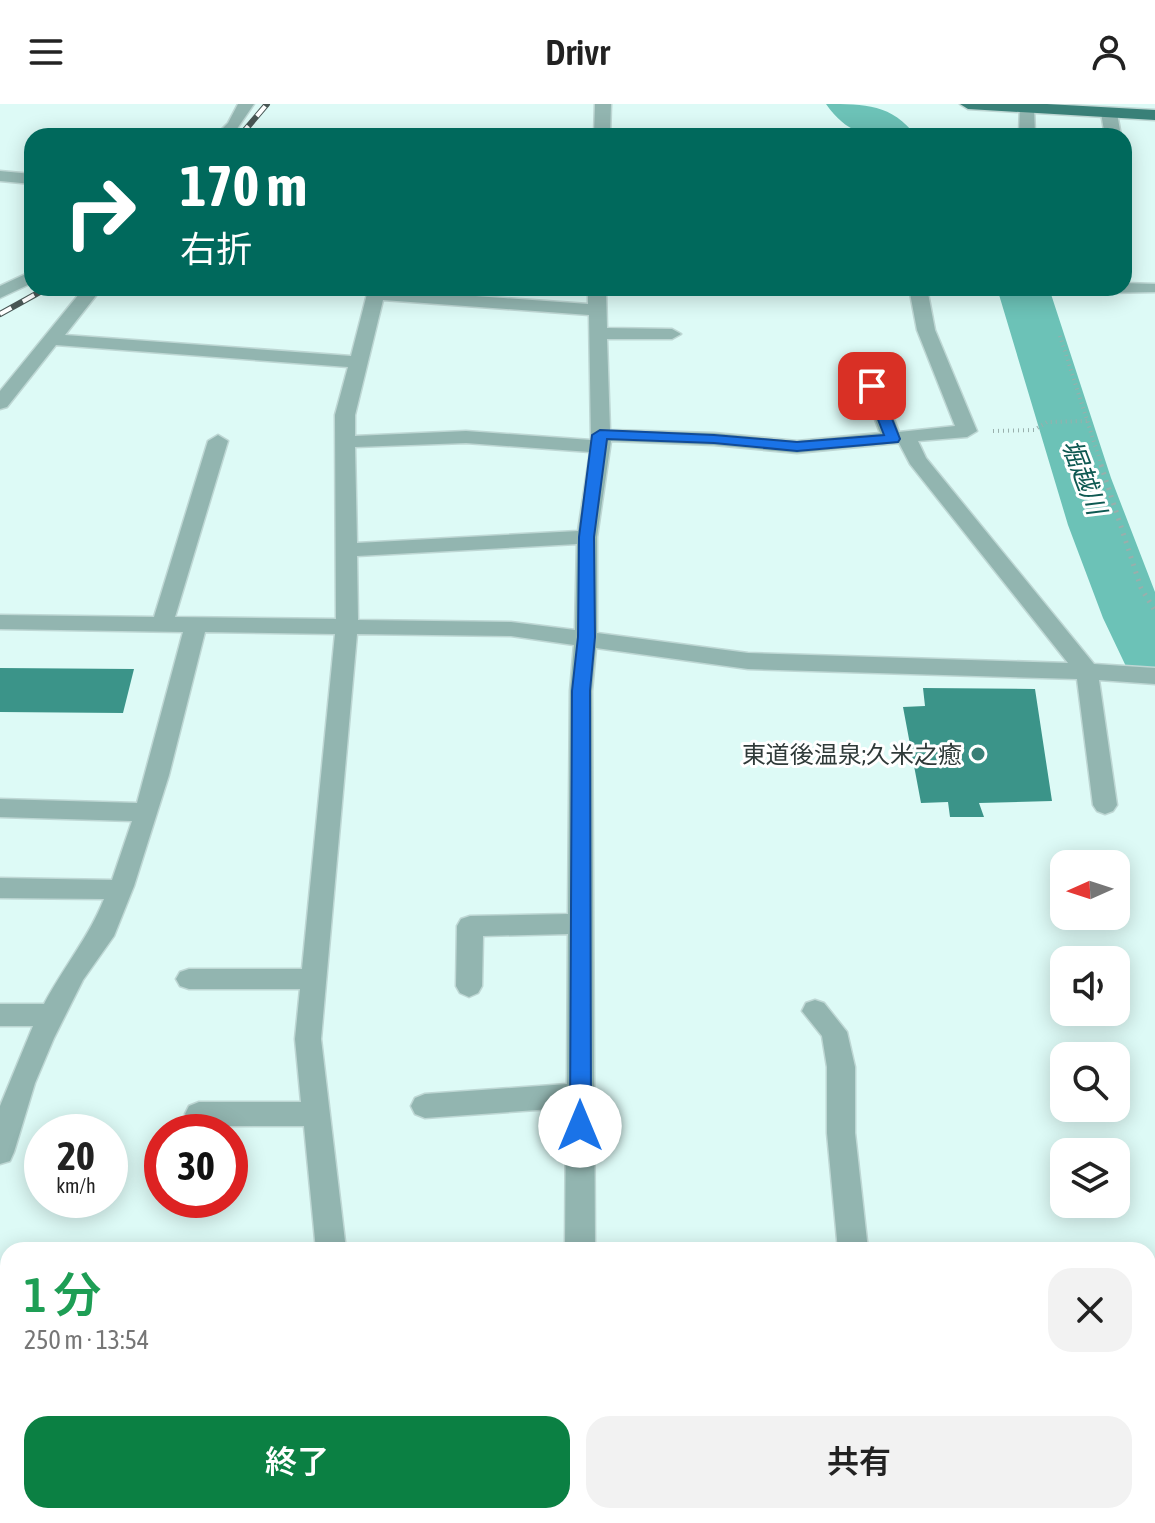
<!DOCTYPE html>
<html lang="ja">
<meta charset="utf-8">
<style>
:root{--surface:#fff;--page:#f2f2f2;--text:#222;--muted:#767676;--accent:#0b8043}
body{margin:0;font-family:"Asap Condensed","Noto Sans JP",sans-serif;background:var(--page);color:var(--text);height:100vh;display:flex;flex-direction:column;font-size:30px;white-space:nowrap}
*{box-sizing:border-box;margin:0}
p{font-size:26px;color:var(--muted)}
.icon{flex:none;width:44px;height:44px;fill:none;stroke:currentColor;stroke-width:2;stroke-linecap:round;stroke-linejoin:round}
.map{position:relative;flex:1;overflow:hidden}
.side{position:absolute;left:0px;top:1138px;width:1156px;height:282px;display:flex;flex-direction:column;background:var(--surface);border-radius:24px 24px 0 0;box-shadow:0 4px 20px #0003}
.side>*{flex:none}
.top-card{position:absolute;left:24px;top:24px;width:1108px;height:168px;border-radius:24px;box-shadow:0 4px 20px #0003;background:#00695c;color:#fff;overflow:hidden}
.needle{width:52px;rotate:267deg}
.buttons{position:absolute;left:1050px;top:746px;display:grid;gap:16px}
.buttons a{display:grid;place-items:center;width:80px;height:80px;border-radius:16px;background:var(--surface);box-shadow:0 4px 20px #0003;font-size:40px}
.speed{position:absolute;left:24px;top:1010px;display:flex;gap:16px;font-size:40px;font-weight:700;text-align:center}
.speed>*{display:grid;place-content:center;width:104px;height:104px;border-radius:50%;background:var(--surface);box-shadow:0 4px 20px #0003;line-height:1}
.speed small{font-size:20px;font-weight:400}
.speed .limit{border:12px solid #d22;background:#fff;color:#111}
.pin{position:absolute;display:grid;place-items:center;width:68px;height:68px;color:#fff;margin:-34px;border-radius:16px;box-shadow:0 4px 12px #0006}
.me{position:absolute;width:88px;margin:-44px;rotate:0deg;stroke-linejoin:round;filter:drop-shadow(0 0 6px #0008)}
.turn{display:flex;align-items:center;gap:28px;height:168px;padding:0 24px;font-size:36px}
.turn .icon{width:104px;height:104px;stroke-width:2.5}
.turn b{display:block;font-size:56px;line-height:68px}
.round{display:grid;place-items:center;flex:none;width:84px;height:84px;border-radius:24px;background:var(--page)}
.summary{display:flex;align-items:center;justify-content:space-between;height:136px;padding:0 24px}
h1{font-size:48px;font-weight:600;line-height:60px;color:#1e9e55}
.action{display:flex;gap:16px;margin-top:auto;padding:16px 24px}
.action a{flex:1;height:92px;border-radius:24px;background:var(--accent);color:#fff;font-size:32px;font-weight:600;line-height:92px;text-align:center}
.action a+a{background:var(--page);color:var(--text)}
header{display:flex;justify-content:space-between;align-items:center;height:104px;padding:0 24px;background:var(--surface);font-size:36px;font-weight:600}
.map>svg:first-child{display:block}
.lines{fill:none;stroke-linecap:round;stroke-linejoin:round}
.river{fill:#6cc2b7;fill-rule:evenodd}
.building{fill:#3b9489}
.street-casing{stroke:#bed7d4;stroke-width:3}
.primary-casing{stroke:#bed7d4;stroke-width:3}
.path-far1{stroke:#99afac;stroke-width:4;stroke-dasharray:1 4;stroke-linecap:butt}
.path{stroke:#99afac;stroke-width:5;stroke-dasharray:2 6;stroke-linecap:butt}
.street{fill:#92b5b0;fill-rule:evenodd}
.primary{fill:#398078;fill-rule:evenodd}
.rail-casing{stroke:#495755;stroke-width:6}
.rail{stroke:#fff;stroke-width:4;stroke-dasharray:13;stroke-linecap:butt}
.route{fill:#1a73e8;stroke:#114b97;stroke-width:2}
.poi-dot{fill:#387f76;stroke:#fff;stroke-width:3}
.labels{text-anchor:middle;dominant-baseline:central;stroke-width:6;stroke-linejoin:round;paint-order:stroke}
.poi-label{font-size:24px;fill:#2f3a39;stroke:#fff;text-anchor:end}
.water-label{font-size:26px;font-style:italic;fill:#0e5952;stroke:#fff}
</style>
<header><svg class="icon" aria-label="menu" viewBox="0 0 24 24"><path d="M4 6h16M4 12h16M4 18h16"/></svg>Drivr<svg class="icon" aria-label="person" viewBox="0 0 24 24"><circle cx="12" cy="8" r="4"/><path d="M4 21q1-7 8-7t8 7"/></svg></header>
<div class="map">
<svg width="1155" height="1419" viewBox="0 0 1155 1419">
<rect width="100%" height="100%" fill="#ddfaf6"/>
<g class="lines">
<path class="river" d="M826,0C865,0 892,0 916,32C877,32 852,37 826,0Z
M997,184H1049L1111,374L1155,488V581L1132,575L1103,514L1068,421Z"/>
</g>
<path class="building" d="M0,564L134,565L123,609L0,608Z
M923,584L1035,585L1052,697L979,699L984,713H950L948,698L921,699L903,603L925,602Z"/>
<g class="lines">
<g class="street-casing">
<path id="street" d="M238,0H254L232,32H215L228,19Z
M595,0H611L610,32H594Z
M1020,0H1032L1034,3L1035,32H1019Z
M1109,4L1117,9L1121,32H1105L1101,9Z
M0,67L32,70V80L0,77Z
M32,167V179L0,194V182Z
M1124,179L1155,180V188L1101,189L1092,184H1124Z
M84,184H102L65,231L351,252L367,190L365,184L588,200V184H606L607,224L672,225L681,230L672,235H607L610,326L714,329L797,337L880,329L853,256L862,250L871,256L899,328L955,322L917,226L909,184H927L935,226L977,327L967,333L918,337L926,354L1094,560L1155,564V580L1099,576L1117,701L1113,707L1105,710L1097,707L1093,701L1077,575L748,565L596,544L592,587L595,1146H565L566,1004L425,1014L415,1010L411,1002L415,994L425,990L567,980L568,830L483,832L482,882L478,889L469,893L460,889L456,882L457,822L461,815L470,812L568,810L570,587L574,541L511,532L357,530L321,935L346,1146H316L304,1022H199L189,1018L185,1010L189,1002L199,998H301L295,935L300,885H189L180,882L176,875L180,868L189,865H302L335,530L205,528L169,671L134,782L114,832L83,876L54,934L35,979L14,1048L10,1057L0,1060V1002L33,922H0V900H44C63,864 89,833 104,795L0,794V774L112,776L132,717L0,713V695L137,699L183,528L0,525V511L154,513L208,337L218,331L228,337L175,513L336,515L335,311L348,263L56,241L7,303L0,305V287ZM383,196L589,211L591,336L466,327L355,332V311ZM611,337L714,341L797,349L899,339L910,360L1068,559L748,549L597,529V433ZM466,339L590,348L578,427L357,439L355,343ZM577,440L575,526L511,518L358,516L357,452Z
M815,896L824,899L847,928L855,963V1029L868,1146H838L827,1029V963L822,932L802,907L806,899Z
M1148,1226L1155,1227V1255L1148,1254Z
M8,1306V1336L0,1337V1307Z
M366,1412H398L397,1419H365Z
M755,1412H787V1419H755Z"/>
</g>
<g class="primary-casing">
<path id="primary" d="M960,0H1047L1155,6V16L968,5Z"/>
</g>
<path class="path-far1" d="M1060,232L1102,363
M993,327L1034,326L1047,318L1090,317"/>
<path class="path" d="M1101,361L1141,484L1155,507"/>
<use href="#street" class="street"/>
<use href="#primary" class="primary"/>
<g class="rail-casing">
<path id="rail" d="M240,32L267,0
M0,210L47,184"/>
</g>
<use href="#rail" class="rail"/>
</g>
<path class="route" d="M872,278L879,282L900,335L898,338L797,347L714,339L607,335L594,433L595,533L590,587L591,1022L588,1028L580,1031L573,1028L570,1022L572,587L578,533L579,433L592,331L600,326L714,331L797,338L884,331L865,282Z"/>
<circle class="poi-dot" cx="978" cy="650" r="8"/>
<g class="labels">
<g class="poi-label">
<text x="962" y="650">東道後温泉;久米之癒</text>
</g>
<g class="water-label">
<text transform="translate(1084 373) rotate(69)">堀越川</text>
</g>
</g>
</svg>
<div class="buttons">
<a><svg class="needle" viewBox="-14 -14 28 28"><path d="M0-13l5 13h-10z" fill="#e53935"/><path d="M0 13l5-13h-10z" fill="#767676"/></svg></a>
<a><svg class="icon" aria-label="sound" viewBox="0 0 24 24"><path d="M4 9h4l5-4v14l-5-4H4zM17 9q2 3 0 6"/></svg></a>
<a><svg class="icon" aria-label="search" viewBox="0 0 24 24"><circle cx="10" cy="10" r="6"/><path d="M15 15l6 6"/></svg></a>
<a><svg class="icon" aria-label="layers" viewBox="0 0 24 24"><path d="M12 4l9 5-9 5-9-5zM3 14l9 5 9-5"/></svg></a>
</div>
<div class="speed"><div>20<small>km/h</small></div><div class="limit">30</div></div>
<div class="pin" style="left:872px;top:282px;background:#d93025"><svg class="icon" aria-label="arrive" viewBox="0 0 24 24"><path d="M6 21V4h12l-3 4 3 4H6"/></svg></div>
<svg class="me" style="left:580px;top:1022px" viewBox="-20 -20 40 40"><circle r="19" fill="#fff"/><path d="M0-13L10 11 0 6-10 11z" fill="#1a73e8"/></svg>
<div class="top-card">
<div class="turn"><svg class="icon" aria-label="right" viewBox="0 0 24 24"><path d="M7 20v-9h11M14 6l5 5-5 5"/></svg><div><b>170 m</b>右折</div></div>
</div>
<section class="side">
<div class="summary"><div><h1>1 分</h1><p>250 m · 13:54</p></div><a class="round"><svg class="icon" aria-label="close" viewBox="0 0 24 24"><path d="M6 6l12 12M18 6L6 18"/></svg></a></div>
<div class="action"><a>終了</a><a>共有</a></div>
</section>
</div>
